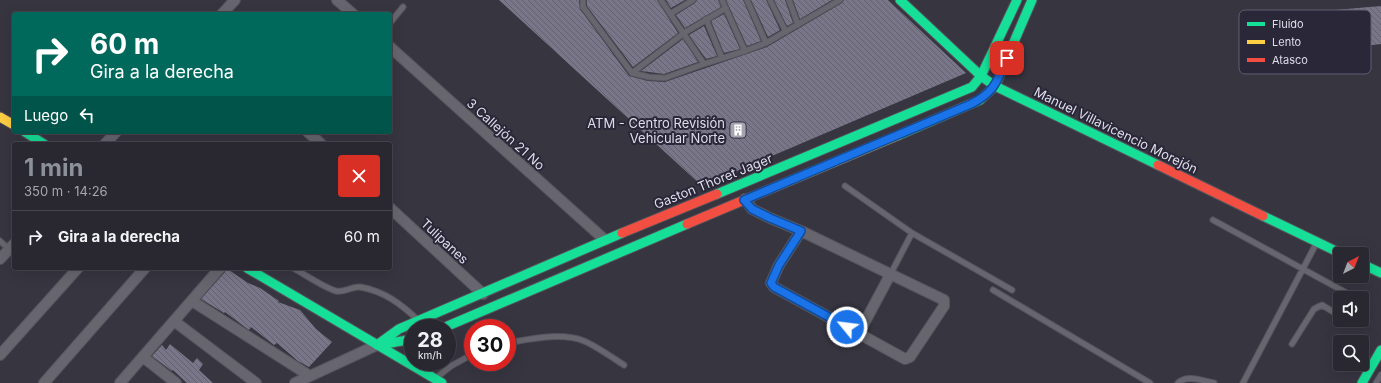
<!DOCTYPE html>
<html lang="es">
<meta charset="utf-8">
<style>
:root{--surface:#292830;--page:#313038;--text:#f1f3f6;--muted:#a5a6ab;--line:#45444c;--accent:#8c9099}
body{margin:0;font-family:Inter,sans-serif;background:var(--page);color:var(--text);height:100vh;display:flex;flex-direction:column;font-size:15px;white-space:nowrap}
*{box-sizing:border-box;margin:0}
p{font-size:13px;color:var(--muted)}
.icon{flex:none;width:22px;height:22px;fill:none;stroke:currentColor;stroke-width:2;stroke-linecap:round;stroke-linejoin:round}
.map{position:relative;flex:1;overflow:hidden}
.panel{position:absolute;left:12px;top:142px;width:380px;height:128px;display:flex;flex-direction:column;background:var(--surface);border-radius:4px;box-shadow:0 4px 16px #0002,0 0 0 1px var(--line)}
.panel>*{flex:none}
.guide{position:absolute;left:12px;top:12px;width:380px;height:122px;border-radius:4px;box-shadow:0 4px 16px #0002,0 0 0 1px var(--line);background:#00695c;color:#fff;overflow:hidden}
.needle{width:26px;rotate:42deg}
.buttons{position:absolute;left:1333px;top:247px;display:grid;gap:8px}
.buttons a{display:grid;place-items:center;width:36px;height:36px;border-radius:4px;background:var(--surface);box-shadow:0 4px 16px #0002,0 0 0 1px var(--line);font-size:20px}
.speed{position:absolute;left:404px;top:319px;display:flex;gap:8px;font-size:20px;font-weight:700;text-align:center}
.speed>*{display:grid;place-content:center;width:52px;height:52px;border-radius:50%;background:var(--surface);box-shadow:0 4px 16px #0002,0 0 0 1px var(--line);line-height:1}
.speed small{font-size:10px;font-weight:400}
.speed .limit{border:6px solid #d22;background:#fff;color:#111}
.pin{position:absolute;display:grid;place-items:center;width:34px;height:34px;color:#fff;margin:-17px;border-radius:8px;box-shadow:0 2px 6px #0006}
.me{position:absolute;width:44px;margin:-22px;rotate:299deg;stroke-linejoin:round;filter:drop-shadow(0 0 3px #0008)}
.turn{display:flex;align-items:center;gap:14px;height:84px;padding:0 12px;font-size:18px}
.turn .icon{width:52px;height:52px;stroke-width:2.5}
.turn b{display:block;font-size:28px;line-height:34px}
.then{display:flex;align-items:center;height:38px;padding:0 12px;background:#0003;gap:8px;font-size:15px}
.round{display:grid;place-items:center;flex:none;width:42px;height:42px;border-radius:4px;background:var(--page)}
.headline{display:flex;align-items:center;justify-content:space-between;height:68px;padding:0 12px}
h1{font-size:24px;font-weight:700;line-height:30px;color:var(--accent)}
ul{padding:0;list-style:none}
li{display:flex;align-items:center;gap:12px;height:52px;padding:0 12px;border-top:1px solid var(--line)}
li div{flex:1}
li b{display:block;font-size:15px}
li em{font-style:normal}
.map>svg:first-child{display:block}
.building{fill:url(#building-back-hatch)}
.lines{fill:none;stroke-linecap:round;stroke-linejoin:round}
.lane-casing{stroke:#55545d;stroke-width:7}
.street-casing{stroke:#55545d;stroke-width:12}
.fast-casing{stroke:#55545d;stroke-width:11}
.slow-casing{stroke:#55545d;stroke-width:11}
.jam-casing{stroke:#55545d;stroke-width:11}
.lane{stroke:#67656e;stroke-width:5}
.street{stroke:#67656e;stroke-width:10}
.fast{stroke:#16e098;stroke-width:9}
.slow{stroke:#ffcf43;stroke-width:9}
.jam{stroke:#f24e42;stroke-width:9}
.route-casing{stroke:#114b97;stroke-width:10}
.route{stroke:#1a73e8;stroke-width:7}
.labels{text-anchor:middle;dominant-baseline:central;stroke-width:4;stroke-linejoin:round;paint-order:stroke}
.poi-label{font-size:13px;fill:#dfdeea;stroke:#2a2739;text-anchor:end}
.street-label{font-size:13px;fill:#dfdeea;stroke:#2a2739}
.key{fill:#2a2739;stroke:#605e6e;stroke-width:1}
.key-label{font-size:11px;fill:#dfdeea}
</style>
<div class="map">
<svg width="1381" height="383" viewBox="0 0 1381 383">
<defs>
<pattern id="building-back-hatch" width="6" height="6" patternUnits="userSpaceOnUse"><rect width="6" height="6" fill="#7a7689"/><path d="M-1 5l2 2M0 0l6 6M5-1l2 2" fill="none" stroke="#64626e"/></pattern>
</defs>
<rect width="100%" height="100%" fill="#373540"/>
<path class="building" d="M499,0H579L580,9L629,76L648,81L665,82L767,47L842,3L844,0H888L966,73L702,186Z
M587,0H657L678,33L633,67L587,6Z
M666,0H685L671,8Z
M697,0H718L721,7L685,28L676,15L695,3Z
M726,0H743L761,41L747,46Z
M751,0H766L780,30L768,37Z
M774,0H785L793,23L787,26Z
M793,0H832L800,19Z
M1381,6V44L1336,49L1335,10Z
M724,14L740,49L724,53L711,21Z
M704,26L717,56L706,59L689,35Z
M683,39L698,62L664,74L641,71Z
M226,268L248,283L260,288L279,301L278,302L300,310L316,329L332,342L309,367L298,361L277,343L274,345L251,327L249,330L225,312L224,313L201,299L225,272Z
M170,344L193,363L197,358L203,364L199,370L213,383H187L173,370L172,371L152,356L162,345L166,350Z"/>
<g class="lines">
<g class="lane-casing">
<path id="lane" d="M583,0V7L632,73L649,77L665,78L704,64L661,0
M722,0L745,51L766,43L747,0
M770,0L786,32
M789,0L798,25
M670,14L693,0
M706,19L722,58
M390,23L403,7
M766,43L840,0
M704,64L745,51
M632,73L684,33L726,8
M845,186L912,233
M1213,220L1356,298
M0,241L9,249
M293,268C304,274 325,288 336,291C345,293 352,286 360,287C384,291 401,304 418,320
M890,275L912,233L1012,290
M993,290L1150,383
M1348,320L1352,322L1354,320
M507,343C531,339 561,332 584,341C596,346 613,358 624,365
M1292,344L1314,309L1322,305L1340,316
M436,378L451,366L473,354
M1178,383C1187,374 1203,381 1214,383
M1243,383L1317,242
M1376,383L1381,375"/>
</g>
<g class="street-casing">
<path id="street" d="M337,0L353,14
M222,14L235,0
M390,47L605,240
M308,132L321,144
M105,144L116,132
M745,199L752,209L770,218L801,231L944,300V306L910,357L905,359L774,287L771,283L779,265L801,231
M390,208L483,294
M0,259L14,244
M192,301L310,376
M174,321L256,383
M859,333L890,275
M0,355L78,268
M143,357L176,383
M44,383L145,268
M120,383L220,268
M295,383L377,345"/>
</g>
<g class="fast-casing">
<path id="fast" d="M900,0L981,76L995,86L1158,165
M25,132L44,144
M899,135L980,100L995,86L1032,0
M717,194L972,87L981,76L1017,0
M1263,216L1342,254
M1362,264L1381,273
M247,268L442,383
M443,328L687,224
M377,345L399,329L622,233
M379,345L413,339
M1362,383L1381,350"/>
</g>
<g class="slow-casing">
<path id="slow" d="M0,117L14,125
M775,187L899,135"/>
</g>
<g class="jam-casing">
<path id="jam" d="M1158,165L1263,216
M687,224L775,187
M622,233L717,194"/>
</g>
<use href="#lane" class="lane"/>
<use href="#street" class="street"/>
<use href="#fast" class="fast"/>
<use href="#slow" class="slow"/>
<use href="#jam" class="jam"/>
</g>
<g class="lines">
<g class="route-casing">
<path id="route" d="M847,327L774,287L771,283L779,265L801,231L770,218L752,209L744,200L971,104C995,92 997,81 1007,58"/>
</g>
<use href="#route" class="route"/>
</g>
<defs>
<g id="building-square" transform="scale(0.9)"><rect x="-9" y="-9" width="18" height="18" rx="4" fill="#a4a3ae" stroke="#2a2739"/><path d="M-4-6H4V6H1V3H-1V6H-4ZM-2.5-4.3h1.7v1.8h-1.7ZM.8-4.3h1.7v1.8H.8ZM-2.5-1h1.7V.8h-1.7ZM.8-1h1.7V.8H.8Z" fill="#fff"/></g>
</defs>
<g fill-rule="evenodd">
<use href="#building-square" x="738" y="130"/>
</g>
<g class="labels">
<g class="poi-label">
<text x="725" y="123">ATM - Centro Revisión<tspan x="725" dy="15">Vehicular Norte</tspan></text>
</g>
<g class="street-label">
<text transform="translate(1116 130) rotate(26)">Manuel Villavicencio Morejón</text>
<text transform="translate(506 134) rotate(42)">3 Callejón 21 No</text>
<text transform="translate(713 181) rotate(-22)">Gaston Thoret Jager</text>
<text transform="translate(445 241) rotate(43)">Tulipanes</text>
</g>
</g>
<rect x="1239" y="10" width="132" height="64" rx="6" class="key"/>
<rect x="1247" y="22" width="18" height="4" fill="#16e098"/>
<rect x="1247" y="40" width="18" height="4" fill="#ffcf43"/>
<rect x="1247" y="58" width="18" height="4" fill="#f24e42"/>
<g class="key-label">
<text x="1272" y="28">Fluido</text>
<text x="1272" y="46">Lento</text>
<text x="1272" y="64">Atasco</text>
</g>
</svg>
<div class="buttons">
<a><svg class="needle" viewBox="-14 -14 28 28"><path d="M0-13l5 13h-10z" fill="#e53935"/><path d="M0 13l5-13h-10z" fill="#a5a6ab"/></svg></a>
<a><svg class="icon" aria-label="sound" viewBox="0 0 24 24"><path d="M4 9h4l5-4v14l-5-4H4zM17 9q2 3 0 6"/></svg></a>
<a><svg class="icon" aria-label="search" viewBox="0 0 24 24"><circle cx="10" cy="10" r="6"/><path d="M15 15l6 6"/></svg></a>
</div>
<div class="speed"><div>28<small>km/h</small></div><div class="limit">30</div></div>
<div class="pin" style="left:1007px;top:58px;background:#d93025"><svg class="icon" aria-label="arrive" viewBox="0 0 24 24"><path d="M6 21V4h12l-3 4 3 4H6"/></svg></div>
<svg class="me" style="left:847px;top:327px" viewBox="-20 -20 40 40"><circle r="17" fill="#1a73e8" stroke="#fff" stroke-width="3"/><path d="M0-11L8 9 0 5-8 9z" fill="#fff"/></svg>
<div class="guide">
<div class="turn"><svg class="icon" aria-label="right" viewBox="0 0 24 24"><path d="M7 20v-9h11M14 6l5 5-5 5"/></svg><div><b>60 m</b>Gira a la derecha</div></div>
<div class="then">Luego<svg class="icon" aria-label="left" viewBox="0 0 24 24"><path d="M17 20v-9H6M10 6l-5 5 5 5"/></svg></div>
</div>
<section class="panel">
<div class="headline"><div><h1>1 min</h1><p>350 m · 14:26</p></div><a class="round" style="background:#d93025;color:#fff"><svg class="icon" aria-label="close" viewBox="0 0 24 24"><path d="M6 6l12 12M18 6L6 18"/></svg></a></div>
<ul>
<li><svg class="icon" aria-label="right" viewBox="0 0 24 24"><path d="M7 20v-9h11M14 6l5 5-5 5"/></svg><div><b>Gira a la derecha</b></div><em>60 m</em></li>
</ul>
</section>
</div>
